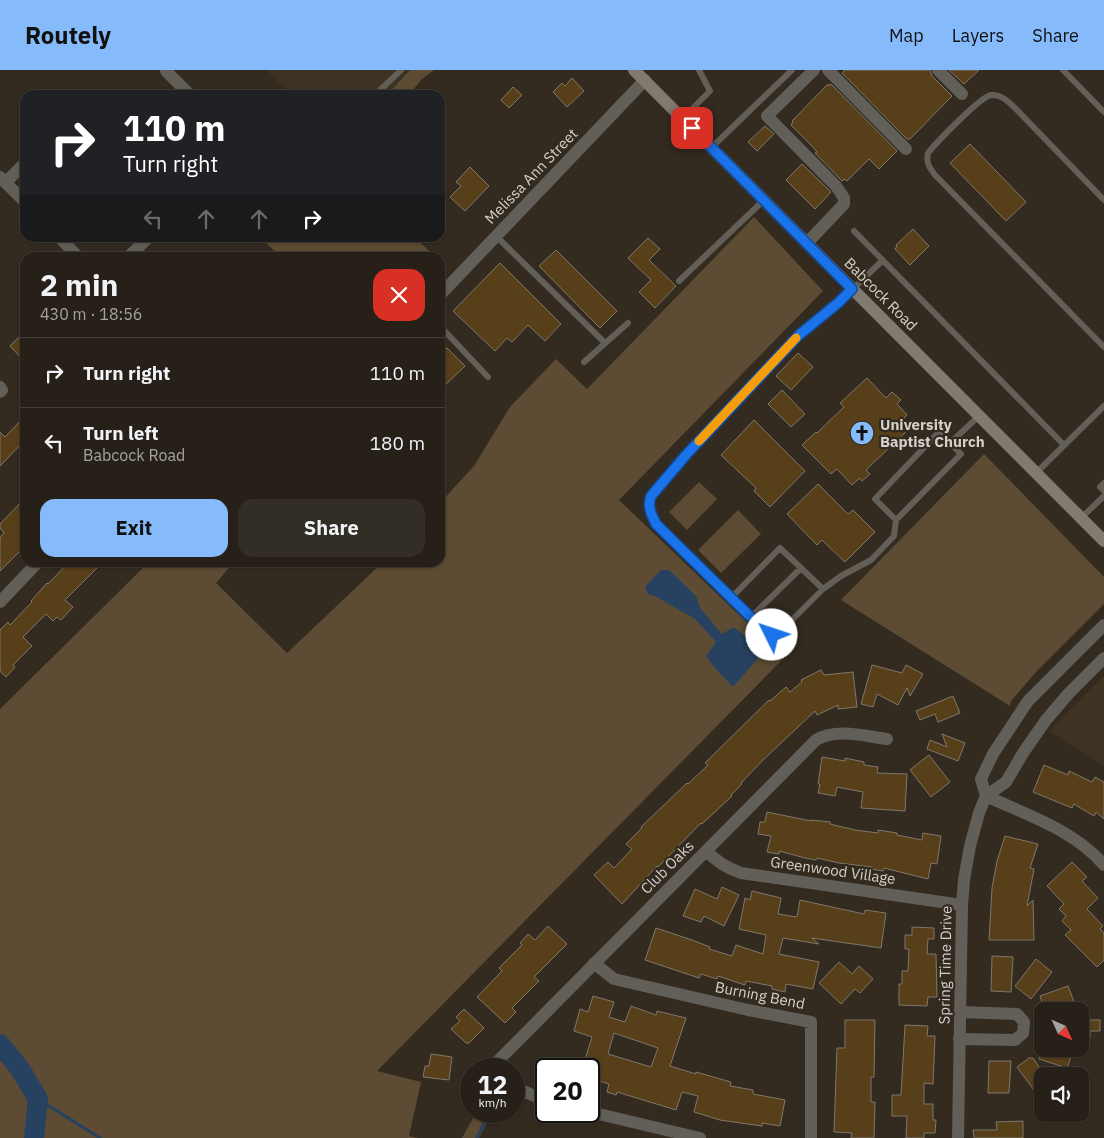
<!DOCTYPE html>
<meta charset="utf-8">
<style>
:root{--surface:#262018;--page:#322d25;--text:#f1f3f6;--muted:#a4a3a2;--line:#423e37;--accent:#85bbfb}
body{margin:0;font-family:"IBM Plex Sans",sans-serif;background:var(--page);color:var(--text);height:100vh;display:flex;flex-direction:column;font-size:19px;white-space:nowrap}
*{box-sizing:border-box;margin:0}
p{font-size:16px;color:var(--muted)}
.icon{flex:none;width:28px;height:28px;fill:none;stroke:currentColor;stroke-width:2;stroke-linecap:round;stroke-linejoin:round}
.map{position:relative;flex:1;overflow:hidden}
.sheet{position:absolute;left:20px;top:182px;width:425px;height:315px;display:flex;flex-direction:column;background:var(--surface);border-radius:15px;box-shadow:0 1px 4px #0004,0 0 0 1px var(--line)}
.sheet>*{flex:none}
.top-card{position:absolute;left:20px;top:20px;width:425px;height:152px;border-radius:15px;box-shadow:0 1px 4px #0004,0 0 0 1px var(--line);background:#202124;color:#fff;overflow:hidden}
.needle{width:32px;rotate:135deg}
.controls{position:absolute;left:1034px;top:932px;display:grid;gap:10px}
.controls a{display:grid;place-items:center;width:55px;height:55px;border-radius:10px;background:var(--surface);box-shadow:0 1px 4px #0004,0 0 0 1px var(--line);font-size:25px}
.speed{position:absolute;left:460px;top:988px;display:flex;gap:10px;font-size:25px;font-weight:700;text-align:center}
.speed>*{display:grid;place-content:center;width:65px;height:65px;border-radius:50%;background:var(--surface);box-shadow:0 1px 4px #0004,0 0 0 1px var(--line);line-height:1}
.speed small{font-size:12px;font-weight:400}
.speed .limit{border:2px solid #111;border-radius:8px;background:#fff;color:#111}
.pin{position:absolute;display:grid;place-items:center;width:42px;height:42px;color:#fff;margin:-21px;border-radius:10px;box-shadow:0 2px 8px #0006}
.me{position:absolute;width:55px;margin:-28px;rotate:311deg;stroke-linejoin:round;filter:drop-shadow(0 0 4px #0008)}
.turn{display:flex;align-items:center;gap:18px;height:105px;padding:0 20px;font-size:22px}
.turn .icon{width:65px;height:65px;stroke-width:2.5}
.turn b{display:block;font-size:35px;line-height:42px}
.lanes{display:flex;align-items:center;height:48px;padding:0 20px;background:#0003;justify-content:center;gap:25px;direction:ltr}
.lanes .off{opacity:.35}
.round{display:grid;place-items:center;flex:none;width:52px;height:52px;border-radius:15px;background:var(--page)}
.headline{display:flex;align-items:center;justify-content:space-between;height:85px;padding:0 20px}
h1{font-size:30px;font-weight:800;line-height:38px}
.cta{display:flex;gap:10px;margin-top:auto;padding:10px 20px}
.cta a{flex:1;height:58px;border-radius:15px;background:var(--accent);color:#111;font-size:20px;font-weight:800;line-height:58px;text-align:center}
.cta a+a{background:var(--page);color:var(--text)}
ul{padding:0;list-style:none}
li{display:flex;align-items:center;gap:15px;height:70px;padding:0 20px;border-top:1px solid var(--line)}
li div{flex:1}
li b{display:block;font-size:19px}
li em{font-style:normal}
header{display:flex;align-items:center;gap:30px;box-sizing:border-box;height:70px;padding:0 25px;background:var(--accent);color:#111}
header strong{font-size:24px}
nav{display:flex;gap:28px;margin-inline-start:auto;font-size:18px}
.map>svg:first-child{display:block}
.built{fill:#3e3222}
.green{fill:#5d4c33}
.water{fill:#274261}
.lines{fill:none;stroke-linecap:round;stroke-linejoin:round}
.stream{stroke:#274261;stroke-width:3}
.river{stroke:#274261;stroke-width:20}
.building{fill:#573f19;stroke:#80776b;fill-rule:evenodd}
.service{stroke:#625f59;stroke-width:6}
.minor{stroke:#625f59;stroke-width:12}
.tertiary{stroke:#625f59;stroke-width:12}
.secondary{stroke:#807a71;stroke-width:12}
.route-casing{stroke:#114b97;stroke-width:12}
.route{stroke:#1a73e8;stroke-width:9}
.slow{stroke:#f59e0b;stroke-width:9}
.labels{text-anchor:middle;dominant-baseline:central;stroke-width:4.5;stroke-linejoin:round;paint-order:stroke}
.street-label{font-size:15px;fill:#d5d0c9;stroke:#332b20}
.poi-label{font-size:15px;font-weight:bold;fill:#d5d0c9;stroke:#332b20;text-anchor:start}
</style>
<header>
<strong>Routely</strong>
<nav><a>Map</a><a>Layers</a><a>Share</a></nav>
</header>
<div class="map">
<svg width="1104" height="1068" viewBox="0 0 1104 1068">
<rect width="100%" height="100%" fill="#332b20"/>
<path class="built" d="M267,0H410L387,25H292Z
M1104,606V696L1049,661Z"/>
<path class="green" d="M410,0H434L422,9L409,25H387Z
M754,147L823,221L619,430L784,588L377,1001L421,1012L409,1066L418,1068H0V639L148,493H233L216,513L287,583L382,493L440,492V433L474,396L510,337L556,289L587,319Z
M261,168H415L436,187H281Z
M984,384L1104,507V534L1036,602L1011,631L1010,636L841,530Z
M699,412L717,429L687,460L669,442Z
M738,440L761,464L721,503L698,480Z
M477,1041H493L479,1068H462Z"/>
<path class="water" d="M661,500H669L696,526L700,538L722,564L734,557L761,579L760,586L733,617L714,597L706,586L716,572L695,549L655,526L648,524L645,517Z"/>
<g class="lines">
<path class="stream" d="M38,1029L100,1068
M477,1068L490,1041"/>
<path class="river" d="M0,974L20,999L38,1029L34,1068"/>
</g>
<path class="building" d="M845,0H930L932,6L952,26L910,69H907L842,3Z
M949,0H979L964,14Z
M572,8L584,21L567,37L553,22L562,13L565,16Z
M828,14L829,16L831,14L897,81L879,99L869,89L847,111L844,109L842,111L815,83L817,82L812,76L791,55L793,52L792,51Z
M513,17L522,25L509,38L501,30Z
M765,56L774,64L757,81L748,72Z
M970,74L1026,132L1006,151L950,93Z
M802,94L831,122L815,139L786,110Z
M470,97L489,116L465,141L450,127L461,116L456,112Z
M913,159L929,176L910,195L895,179L897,176L896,175Z
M648,168L660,179L649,190L676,216L655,238L639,222L651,210L628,188Z
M556,180L617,241L600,258L539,196Z
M500,193L561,254L545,271L528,255L512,272L507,268L495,281L453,241Z
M25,261V292L10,276Z
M447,278L465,296L440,320V285Z
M798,283L813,297L791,320L776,306Z
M867,308L886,328L892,322L901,330L897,334L907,345L903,349L911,357L866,400L870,404L862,411L860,408L852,415L837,399L831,404L802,375L816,362L817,363L844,337L840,333Z
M782,320L805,344L791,357L768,334Z
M25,346V370L0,396V362L5,367Z
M754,350L805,401L770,437L754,421L756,418L721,385Z
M818,414L848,444L853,440L875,462L845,492L822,470L817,475L787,444Z
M25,428V476L0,501V467L4,463L0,458V454Z
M69,492H103L65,530L73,537L61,550L57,547L53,551L46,544L23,567L32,576L13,595L15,597L6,607L0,601V560L8,552L10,555L32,532L31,531L47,513L48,514Z
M872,595L902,603L906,595L923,604L910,626L907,618L898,635L877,624L873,637L861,634Z
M821,600L824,605L853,602L857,637L838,639V635L817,645L815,641L764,689L741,713L742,714L731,725L732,726L702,754L701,753L658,797L657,796L622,834L594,805L608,792L614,798L632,779L626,774L642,758L641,757L687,713L688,714L708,695L705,693L769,630L770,631L786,617L790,622L802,612L801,610Z
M953,626L960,643L938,652L935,644L920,650L916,641Z
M942,664L965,673L958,691L927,679L930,670L947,677Z
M929,685L950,712L931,727L910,700Z
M822,687L845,691V688L864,692V695L878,697L877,703L907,704L905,741L861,738L863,722L837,717L835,726L818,723L820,714H818Z
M1044,695L1068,705L1069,701L1092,712L1095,707L1104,712V749L1096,742L1094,746L1074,734L1072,738L1033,722Z
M767,742L811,751V750L830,752V754L855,760L878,763V760L897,763V765L922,770L923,763L941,766L937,794L931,793L928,809L884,798L883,801L871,799L872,797L839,793L817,788L816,790L805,788L779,781V784L767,782L771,766L758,764L760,752H765Z
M1005,766L1038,774L1030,798L1034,799L1027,836L1033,830L1034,870H989L992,818L997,791Z
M1072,792L1087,807L1082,811L1098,828L1087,839L1103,856L1100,859L1104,863V890L1097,897L1065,865L1071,860L1062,851L1066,846L1059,839L1064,834L1047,816Z
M722,817L739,825L724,856L704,846L701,852L683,846L695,819L717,829Z
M752,821L781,828L778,844L797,847L800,830L864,844L865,840L886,843L881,878L812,868L819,874L783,868L779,884L819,892L813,919L786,914L785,922L772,919V916L746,911L745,915L718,906L717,909L701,904L699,908L645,890L656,858L692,870L710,877L709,879L732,886L736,875L763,884L766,865L739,859L745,828L750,830Z
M548,856L567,874L534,907L539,911L512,938L516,942L505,953L477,927L502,901L499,898L522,875L520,873L528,864L535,870Z
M912,857L934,858V869H928L927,884H936L937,927H928L927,936L899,935V914H902V901H908L909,879H905V865H912Z
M992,886L1013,887L1011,922L991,921Z
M1036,889L1052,902L1031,929L1015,916Z
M839,892L852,904L859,896L873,909L860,923L855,919L841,934L819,913Z
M1068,916L1076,937L1062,941H1045L1040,926Z
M593,926L614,932L609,947L625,952L631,936L656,945L657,941L686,948L670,996L696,1004V1002L731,1012L730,1016L753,1020V1024L785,1030L780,1056L762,1053V1056L720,1050L694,1042L698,1026L682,1022L676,1040L617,1022L616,1025L607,1022L609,1014L589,1008V999H582L592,967L574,961L580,939L588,942ZM614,963L658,978L651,997L608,984Z
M464,939L484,958L469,973H466L451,959L460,951L456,947Z
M845,950H875L874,1007H871V1032H875L874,1068H851L852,1063L834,1062L837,978H845Z
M1080,950H1100V961H1090V968L1080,967Z
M905,955L928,956L927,966H935L933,1014L924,1013V1034H933V1050H936L935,1063H924V1068H906L907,1046H892V1025H901Z
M1043,979H1074L1067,998L1039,989Z
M431,984L452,987L449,1010L423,1007L425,996H429Z
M1029,988H1033L1042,1001V1031L1017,997Z
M989,991H1011L1009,1023H988Z
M1023,1051V1068H974L973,1060H997L996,1052Z"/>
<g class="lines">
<path class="service" d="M1063,0L1104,42
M375,25L401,0
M683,48L710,21L699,0
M712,77L792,0
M1104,130L1017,40C1010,33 1002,24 991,25C980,27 936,73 928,83C926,93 929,97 935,105L1104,277
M854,161L1064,375
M496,166L605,273
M883,190L838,233L799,265L686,385L651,426C647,436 651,444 656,454L766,562L771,565H777L823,519L841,506L871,490L894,466L896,450L961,384L950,373L979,346
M679,211L764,130
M440,256L488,307
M584,292L628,253
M1036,403L1104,336
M1104,413L1100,417L1104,421
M1081,448L1104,426
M896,450L875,429L939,362L950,373
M731,528L780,478L823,519
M751,547L801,498"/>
<path class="minor" d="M828,0L906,79
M938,0L962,24
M166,1L190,25
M0,107L25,132
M6,112L25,93
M60,168L79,188
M807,173L844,134V128L836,116L767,46L814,0
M127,188L148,168
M440,225L645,10
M0,317L2,320L0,322
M0,532L38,492
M986,726C1027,745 1074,760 1104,795
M706,781C717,791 726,798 741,803L962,835
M594,893L614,909L748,940L811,952V1068
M959,969L1015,970L1023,963L1024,952L1017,944L960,942
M490,999L816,670C837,658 864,666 887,669
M514,1017L546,1031
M586,1041L700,1068"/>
<path class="tertiary" d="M986,726L981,709L993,684L1028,631L1104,555
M958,1068L962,835L964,810L970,776L979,743L986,726L1006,712L1023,683L1046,650L1069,623L1104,588"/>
<path class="secondary" d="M634,0L1104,471"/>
</g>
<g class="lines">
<g class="route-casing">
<path id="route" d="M692,58L852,219L838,233L799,265L686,385L651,426C647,436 651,444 656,454L766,562L772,565"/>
</g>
<use href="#route" class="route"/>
<path class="slow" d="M699,371L796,268"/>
</g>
<defs>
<g id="church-disc" transform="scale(1.25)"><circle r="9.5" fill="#85bbfb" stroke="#332b20"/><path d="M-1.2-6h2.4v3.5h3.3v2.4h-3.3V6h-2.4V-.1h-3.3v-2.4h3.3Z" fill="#111"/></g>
</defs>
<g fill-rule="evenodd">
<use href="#church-disc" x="862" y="363"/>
</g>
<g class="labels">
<g class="street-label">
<text transform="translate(531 106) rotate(-46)">Melissa Ann Street</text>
<text transform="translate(881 224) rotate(45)">Babcock Road</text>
<text transform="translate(667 797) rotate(-45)">Club Oaks</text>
<text transform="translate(833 800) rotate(8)">Greenwood Village</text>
<text transform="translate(945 895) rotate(-89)">Spring Time Drive</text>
<text transform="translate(760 925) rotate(11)">Burning Bend</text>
</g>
<g class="poi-label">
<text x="880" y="354">University<tspan x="880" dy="17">Baptist Church</tspan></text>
</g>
</g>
</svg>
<div class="controls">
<a><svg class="needle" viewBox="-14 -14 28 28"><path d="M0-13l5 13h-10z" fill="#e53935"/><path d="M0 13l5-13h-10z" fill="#a4a3a2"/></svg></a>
<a><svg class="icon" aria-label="sound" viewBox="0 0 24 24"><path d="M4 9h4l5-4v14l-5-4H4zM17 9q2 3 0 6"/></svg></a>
</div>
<div class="speed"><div>12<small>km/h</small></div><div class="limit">20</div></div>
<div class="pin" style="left:692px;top:58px;background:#d93025"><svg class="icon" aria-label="arrive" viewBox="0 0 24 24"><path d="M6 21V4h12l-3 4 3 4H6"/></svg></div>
<svg class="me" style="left:772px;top:565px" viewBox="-20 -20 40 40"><circle r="19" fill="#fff"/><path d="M0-13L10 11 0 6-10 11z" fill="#1a73e8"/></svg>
<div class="top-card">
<div class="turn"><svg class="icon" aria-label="right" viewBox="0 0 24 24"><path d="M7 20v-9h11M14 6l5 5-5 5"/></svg><div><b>110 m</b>Turn right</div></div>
<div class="lanes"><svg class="icon off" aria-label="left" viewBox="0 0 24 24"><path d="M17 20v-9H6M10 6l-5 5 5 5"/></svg><svg class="icon off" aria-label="ahead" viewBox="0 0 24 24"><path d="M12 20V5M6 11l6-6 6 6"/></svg><svg class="icon off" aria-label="ahead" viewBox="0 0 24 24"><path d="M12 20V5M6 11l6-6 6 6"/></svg><svg class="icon" aria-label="right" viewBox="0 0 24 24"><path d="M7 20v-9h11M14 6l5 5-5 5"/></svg></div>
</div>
<section class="sheet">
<div class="headline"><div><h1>2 min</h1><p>430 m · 18:56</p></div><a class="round" style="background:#d93025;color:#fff"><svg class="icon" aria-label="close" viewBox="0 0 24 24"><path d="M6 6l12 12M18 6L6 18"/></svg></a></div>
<ul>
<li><svg class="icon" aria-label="right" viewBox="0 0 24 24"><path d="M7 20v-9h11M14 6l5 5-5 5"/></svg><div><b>Turn right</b></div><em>110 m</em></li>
<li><svg class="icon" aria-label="left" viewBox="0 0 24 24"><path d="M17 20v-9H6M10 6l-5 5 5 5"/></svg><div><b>Turn left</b><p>Babcock Road</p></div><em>180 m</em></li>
</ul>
<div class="cta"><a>Exit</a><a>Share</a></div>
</section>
</div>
